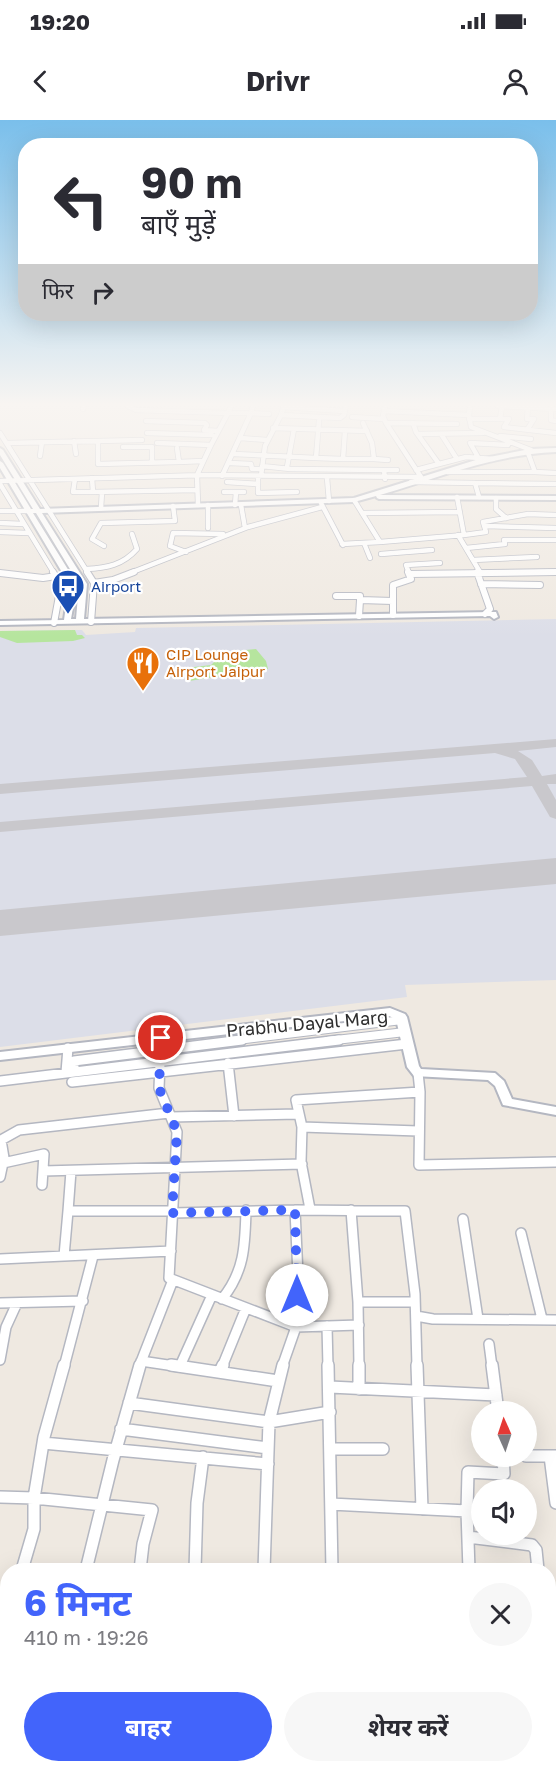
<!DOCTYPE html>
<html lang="hi">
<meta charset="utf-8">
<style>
:root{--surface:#fff;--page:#f7f7f7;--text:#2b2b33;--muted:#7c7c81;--accent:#4264fb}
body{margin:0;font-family:"Golos Text","Noto Sans Devanagari",sans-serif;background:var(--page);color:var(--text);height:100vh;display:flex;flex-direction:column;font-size:22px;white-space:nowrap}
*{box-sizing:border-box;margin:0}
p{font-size:20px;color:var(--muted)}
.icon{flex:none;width:33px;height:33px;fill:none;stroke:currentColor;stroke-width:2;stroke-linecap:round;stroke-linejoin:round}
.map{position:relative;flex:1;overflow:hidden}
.drawer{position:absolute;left:0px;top:1443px;width:556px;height:210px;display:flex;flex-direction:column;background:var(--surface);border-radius:24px 24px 0 0;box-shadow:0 6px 24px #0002}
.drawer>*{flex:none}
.hud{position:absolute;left:18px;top:18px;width:520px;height:183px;border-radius:24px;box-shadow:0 6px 24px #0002;background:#fff;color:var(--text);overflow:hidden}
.needle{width:39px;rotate:357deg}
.fabs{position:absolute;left:471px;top:1281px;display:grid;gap:12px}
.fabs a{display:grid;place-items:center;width:66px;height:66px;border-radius:50%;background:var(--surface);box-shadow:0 6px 24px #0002;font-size:30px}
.pin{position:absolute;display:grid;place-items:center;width:51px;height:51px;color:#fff;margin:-26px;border:3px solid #fff;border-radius:50%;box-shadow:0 2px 6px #0007}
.me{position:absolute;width:66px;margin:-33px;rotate:0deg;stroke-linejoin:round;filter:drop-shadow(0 0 4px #0008)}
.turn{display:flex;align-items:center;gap:21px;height:126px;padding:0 24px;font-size:27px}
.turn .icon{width:78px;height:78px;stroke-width:2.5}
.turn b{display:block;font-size:42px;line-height:51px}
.then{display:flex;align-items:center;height:57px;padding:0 24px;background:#0003;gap:12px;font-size:22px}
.round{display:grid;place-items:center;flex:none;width:63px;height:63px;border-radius:32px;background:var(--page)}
.overview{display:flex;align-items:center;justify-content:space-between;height:102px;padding:0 24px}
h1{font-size:36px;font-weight:700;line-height:45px;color:var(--accent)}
.cta{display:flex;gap:12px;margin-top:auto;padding:12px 24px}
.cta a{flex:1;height:69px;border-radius:36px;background:var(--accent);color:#fff;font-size:24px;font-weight:700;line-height:69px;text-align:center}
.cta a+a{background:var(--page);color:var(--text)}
.status{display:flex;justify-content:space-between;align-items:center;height:42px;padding:0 30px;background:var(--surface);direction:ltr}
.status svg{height:16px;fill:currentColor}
header{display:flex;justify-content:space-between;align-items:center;height:78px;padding:0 24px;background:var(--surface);font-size:27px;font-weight:700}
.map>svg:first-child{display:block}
.airport{fill:#dcdee8}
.green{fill:#b6e59e}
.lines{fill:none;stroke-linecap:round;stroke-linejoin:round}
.taxiway{fill:#c9c8cc;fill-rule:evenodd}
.runway{fill:#c9c8cc;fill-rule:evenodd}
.street-far4-casing{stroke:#b4b7c1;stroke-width:6}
.street-far3-casing{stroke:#b4b7c1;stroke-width:8}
.street-far2-casing{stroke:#b4b7c1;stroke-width:10}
.street-far1-casing{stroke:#b4b7c1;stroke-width:12}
.street-casing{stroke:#b4b7c1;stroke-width:14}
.secondary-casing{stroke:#b4b7c1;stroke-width:4}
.street-far4{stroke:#fff;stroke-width:4.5}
.street-far3{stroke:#fff;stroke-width:6}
.street-far2{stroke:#fff;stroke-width:8}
.street-far1{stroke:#fff;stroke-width:9}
.street{stroke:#fff;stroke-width:11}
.secondary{fill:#fff;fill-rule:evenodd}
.route{stroke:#4264fb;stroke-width:10;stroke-dasharray:0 18}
.labels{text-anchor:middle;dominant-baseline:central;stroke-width:4.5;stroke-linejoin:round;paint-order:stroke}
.far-transit-label{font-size:15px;fill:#164399;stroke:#fff;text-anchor:start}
.far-food-label{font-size:15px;fill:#c56008;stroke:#fff;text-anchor:start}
.street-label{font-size:18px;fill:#2e2e2e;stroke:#fff}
</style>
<div class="status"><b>19:20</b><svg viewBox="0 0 49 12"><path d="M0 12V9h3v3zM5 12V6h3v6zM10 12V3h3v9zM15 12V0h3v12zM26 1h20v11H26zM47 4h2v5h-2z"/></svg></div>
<header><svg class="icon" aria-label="back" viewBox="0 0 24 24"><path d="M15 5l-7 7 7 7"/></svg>Drivr<svg class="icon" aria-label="person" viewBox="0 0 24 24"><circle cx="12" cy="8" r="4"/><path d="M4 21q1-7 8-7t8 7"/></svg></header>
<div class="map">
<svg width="556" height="1653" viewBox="0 0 556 1653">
<rect width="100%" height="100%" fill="#efe9e1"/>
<path class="airport" d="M556,499V860L405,865L407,877L0,927V511L82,510L86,515L135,512L136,508Z"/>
<path class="green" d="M75,510L77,515H82L85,518L73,521L17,523L0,517V511Z
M256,529L266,541L268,549L189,561L186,548L211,545L225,532Z"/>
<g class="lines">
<path class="taxiway" d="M556,619V627L518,631L532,640L542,656L556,654V664H547L556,680V699L550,697L532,666L0,712V702L527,657L515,639L495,633L0,674V664Z
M556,744V754L543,757L535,752L537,748Z"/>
<path class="runway" d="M556,738V764L0,816V790Z"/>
<g class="street-far4-casing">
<path id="street-far4" d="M128,286L136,290L228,293L231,286
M284,286L281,295L340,298L344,295L346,286
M498,286L556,289
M283,287L344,291
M551,288V300L556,301
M83,289L84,286
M384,291L469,295L470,286
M469,295L471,307L531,330
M352,297L384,299
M469,299H500L502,286
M500,299H509L504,307L556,313
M146,301L205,303L207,305L204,310L218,311
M386,303L457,304
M413,303L416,312L439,344
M273,308L367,311
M527,310L534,299H527L528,287
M0,313L88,453
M147,313L212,315
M418,314L483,313
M441,314L457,339
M500,316L531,319
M241,318L267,320
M74,321L76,334
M98,321V344L179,342L177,328
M7,323L142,320
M157,323L211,325L228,293H251L253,286
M123,327H152V342
M234,334L316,338L319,301
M40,336L42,322
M478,337L470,323L508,325
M316,338L343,339L345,311
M343,339H374L372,323L363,303
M374,339L388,340
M179,342L203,341
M230,343L251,344L252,349H262
M262,346L290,349
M287,347L294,309
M291,349L384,350L385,359
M384,350H397
M416,350L466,337L493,339
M447,352H535L527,330
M535,352L556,353
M222,356L251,293L269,294
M258,356V373L297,372
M261,356L265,326L281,295
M92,358L93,372L196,370
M327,358L329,381
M75,359L73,372H93
M0,361L205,355L421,357L386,303L383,296L385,286
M227,362L258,364
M411,362L475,363L479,377
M475,363L556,364
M0,364L54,453
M224,372H236
M496,378V389L506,398
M321,383L343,425
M198,385L197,355L211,325
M208,385V408
M235,385L236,372H244
M241,385L245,408
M101,388L102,372
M0,391H28
M362,393L460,392
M0,403L23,404
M486,406L556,408
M0,412L28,413
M458,415L480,452
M464,415L486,412L483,402L528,394L556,395
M380,422L464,415L457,377
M364,423L370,438
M342,424L380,422L354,380
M104,426L92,419L101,403L175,401L173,386
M466,428L505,424L504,420H556
M186,432L170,426L173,413L223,414
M381,434L432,430
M473,440L537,437
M86,449C107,448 123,445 137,429L132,414
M130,453L248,407L322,387
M409,453L406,445L440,443
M473,453L556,452"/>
</g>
<g class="street-far3-casing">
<path id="street-far3" d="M53,452L61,465L54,503
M87,452L94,463L91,502
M477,452L490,489L485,494
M0,453L43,458L56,456
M410,454L556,452
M94,463L113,460L134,452
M481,464L540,465
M336,476H360V480
M393,495V465L411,459L408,452
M359,496L360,480L393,481"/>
</g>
<g class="street-far2-casing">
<path id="street-far2" d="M161,921V918
M230,921L402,900
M327,921L405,912"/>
</g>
<g class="street-far1-casing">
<path id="street-far1" d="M161,920L159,968L177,1012L169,1158L296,1207L359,1205
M228,943L234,996
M74,951V941L242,920
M66,952L68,928
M0,961L339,920
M72,962L407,924
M420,972L419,1045L556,1042
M171,997L297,994
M302,1007L418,1011
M3,1043L44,1034L42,1065
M43,1051L302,1044
M71,1051L68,1091H173
M0,1057L4,1038L1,1020L19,1010L169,993
M310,1089L301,1042L302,1007L296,980L420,972L418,953
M351,1090L358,1182L359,1247
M173,1093L295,1090
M463,1099L478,1199
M521,1113L542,1199
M64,1136L68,1091
M0,1139L171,1131
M222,1179C245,1151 245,1124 246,1090
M358,1182H415
M0,1183L83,1181
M416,1196L433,1199L556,1200
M327,1206L328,1247
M489,1224L492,1247
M0,1240L6,1207L17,1183
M141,1241L181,1247
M180,1246L212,1175
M64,1247L93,1136
M139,1247L173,1160
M222,1247L246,1188
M282,1247L296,1207L298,1155L295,1090L405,1091L415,1174L417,1247"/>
</g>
<g class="street-casing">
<path id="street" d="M171,1245L278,1261
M328,1245L332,1450
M359,1245V1269
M417,1245L422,1389
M492,1245L498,1292
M220,1252L223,1245
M330,1267L496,1275
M129,1283L269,1302L330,1292
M121,1309L268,1328
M43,1323L268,1344
M331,1329H383
M526,1336H550
M556,1336H550L556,1383
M0,1377L34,1378L44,1317L64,1245
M331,1384L467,1391L469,1450
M467,1391L468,1352L504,1354L503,1336
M468,1417L532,1425L536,1430L538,1450
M22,1450L34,1409V1378L152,1390L143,1424L140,1450
M86,1450L113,1340L140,1245
M195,1450L197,1383L203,1337
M264,1450L269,1302L283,1245
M0,1497H8
M549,1514L556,1515
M0,1539L8,1503
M549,1556L556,1576
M0,1578L8,1580
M549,1592L556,1586
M193,1646V1653
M262,1646V1653
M333,1646V1653
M478,1646L479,1653
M546,1646L547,1653
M0,1652L3,1653"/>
</g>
<g class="secondary-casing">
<path id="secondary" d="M0,328L3,330L40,389L354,378L479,339L530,329L556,328V332C491,335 441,357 380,375L556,376V380L379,379L377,378L376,376L354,382L42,393L87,464L84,499L493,492H496L498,497L494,499L490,496L0,505V501L64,500L69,464L0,348V341L3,343L31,389H33L0,335ZM33,393H36L79,464L76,499H71L77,464Z
M390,888L405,894L407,897L419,946L421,949L495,953L504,961L512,979L556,987V995L503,985L495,966L488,960L414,956L407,947L396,899L389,896L0,940V932Z"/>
</g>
<use href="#street-far4" class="street-far4"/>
<use href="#street-far3" class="street-far3"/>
<use href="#street-far2" class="street-far2"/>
<use href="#street-far1" class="street-far1"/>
<use href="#street" class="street"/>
<use href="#secondary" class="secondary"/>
</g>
<linearGradient id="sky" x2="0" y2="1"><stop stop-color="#7abfeb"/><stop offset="0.55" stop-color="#f8f5f2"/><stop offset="1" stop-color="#f8f5f2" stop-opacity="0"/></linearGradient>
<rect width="556" height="517" fill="url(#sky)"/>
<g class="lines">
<path class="route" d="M161,918L159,968L177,1012L172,1093L295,1090L297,1175"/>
</g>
<defs>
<g id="bus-pin" transform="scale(1.725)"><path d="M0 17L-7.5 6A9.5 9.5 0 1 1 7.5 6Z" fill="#1a4fb4" stroke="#fff"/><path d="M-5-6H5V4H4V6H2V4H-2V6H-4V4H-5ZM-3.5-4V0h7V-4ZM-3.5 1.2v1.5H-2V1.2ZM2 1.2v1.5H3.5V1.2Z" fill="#fff"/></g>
<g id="restaurant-pin" transform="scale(1.725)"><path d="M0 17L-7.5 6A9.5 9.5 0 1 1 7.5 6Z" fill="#e8710a" stroke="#fff"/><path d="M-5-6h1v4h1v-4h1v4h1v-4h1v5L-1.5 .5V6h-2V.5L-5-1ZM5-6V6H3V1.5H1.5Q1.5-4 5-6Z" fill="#fff"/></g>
</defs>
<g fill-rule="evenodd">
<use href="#bus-pin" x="68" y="466"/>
<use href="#restaurant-pin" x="143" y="543"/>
</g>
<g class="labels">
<g class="far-transit-label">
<text x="91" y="466">Airport</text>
</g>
<g class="far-food-label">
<text x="166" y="534">CIP Lounge<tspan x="166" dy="17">Airport Jaipur</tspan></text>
</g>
<g class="street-label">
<text transform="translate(307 903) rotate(-5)">Prabhu Dayal Marg</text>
</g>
</g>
</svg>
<div class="fabs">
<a><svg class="needle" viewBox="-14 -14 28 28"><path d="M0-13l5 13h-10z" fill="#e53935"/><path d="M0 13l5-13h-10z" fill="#7c7c81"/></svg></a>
<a><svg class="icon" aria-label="sound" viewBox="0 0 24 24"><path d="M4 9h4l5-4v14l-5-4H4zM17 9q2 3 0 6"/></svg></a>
</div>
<div class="pin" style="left:161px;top:918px;background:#d93025"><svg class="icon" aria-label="arrive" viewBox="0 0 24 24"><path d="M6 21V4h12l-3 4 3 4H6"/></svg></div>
<svg class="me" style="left:297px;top:1175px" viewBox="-20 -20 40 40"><circle r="19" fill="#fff"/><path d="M0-13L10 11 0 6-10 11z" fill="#4264fb"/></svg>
<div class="hud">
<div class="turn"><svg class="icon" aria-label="left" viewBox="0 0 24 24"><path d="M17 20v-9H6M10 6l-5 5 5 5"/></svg><div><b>90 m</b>बाएँ मुड़ें</div></div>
<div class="then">फिर<svg class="icon" aria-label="right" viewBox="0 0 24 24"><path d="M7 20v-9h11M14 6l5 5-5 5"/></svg></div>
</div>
<section class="drawer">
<div class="overview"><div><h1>6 मिनट</h1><p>410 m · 19:26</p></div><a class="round"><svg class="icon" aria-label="close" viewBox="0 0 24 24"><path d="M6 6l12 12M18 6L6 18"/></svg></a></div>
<div class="cta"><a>बाहर</a><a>शेयर करें</a></div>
</section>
</div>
